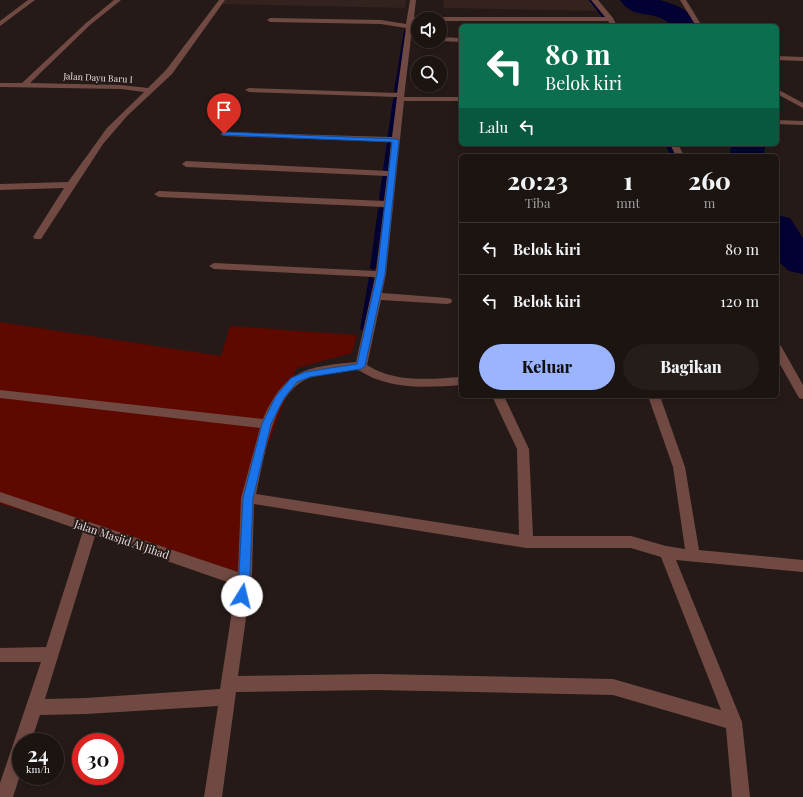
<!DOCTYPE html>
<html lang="id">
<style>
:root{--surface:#1c1411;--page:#251d1a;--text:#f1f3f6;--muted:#a09e9f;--line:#3a3331;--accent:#9cb4fd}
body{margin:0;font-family:"Playfair Display",serif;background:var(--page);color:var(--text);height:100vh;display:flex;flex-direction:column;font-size:15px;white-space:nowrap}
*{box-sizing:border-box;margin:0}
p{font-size:13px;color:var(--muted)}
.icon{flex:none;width:22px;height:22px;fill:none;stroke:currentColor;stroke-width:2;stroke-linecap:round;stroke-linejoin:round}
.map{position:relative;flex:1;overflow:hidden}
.panel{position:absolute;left:459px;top:154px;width:320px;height:244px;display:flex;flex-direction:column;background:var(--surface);border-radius:6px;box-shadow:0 2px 6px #0003,0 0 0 1px var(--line)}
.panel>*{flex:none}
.banner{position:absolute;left:459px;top:24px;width:320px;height:122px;border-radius:6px;box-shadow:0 2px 6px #0003,0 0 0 1px var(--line);background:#0b6e4f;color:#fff;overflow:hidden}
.fabs{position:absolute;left:411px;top:12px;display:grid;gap:8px}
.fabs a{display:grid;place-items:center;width:36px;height:36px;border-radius:50%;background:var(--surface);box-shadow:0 2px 6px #0003,0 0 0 1px var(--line);font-size:20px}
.speed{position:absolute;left:12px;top:733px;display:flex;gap:8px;font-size:20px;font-weight:700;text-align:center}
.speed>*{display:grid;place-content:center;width:52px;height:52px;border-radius:50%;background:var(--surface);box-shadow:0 2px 6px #0003,0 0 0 1px var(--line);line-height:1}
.speed small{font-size:10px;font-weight:400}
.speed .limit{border:6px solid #d22;background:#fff;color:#111}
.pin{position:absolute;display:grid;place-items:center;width:34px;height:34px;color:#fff;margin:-41px -17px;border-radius:50% 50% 50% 0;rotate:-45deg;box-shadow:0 0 4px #0007}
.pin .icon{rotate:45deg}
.me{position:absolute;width:44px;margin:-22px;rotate:9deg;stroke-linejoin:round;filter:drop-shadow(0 0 3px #0008)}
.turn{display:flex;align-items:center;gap:14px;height:84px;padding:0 20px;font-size:18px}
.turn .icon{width:52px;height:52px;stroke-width:2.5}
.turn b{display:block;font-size:28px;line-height:34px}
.then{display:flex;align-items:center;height:38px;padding:0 20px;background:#0003;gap:8px;font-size:15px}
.eta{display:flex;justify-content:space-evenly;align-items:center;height:68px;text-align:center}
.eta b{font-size:24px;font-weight:800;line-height:28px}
.cta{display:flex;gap:8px;margin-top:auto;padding:8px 20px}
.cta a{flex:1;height:46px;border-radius:24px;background:var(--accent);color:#111;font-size:16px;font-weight:800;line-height:46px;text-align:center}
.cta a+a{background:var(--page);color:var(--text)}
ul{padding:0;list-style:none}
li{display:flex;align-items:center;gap:12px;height:52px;padding:0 20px;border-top:1px solid var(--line)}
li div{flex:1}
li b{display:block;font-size:15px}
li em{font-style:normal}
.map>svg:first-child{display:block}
.built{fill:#33221e}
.green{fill:#5d0900}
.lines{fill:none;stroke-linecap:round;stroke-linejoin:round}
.stream{fill:#030133;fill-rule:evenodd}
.river{fill:#030133;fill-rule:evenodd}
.minor{fill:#704a42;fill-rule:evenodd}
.route{fill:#1a73e8;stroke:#114b97}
.labels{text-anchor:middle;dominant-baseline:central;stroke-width:4;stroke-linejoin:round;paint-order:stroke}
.far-street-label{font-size:9px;fill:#e8e0df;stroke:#251a17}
.street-label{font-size:11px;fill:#e8e0df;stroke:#251a17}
</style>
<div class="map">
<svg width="803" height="797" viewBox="0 0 803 797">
<rect width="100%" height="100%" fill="#251a17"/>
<path class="built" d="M225,0H406L405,8L222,4Z
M443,0H590L598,11L444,8Z"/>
<path class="green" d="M0,322L221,356L230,326L357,335L352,353L297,368L248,498L241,574L0,504Z"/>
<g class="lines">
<path class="stream" d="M589,0H593L606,15V17H602Z
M406,30L408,31L400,91L397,93L394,91L404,31Z
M396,97L399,99L389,170L386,172L383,170L393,99Z
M665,144H671L675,156H671Z
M385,175L388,177L385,199L382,201L379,199L382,177Z
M381,207L384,209L376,268L373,270L370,268L378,209Z
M369,277H371L374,279L368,329L364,331L360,329Z"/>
<path class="river" d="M620,0H660C678,5 689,10 700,26H672C653,7 635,22 620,0Z
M732,144H766L763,156H729Z
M777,215L790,218L803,238V274L789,271L777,260Z"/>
<path class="minor" d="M28,0H35L0,26V21Z
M114,0H121L90,25L30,83L121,85L148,88L166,70L219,0H225L172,74L127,116L103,144L41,239H35L33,237L64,188L0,190V184L68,182L107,128L144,92L121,89L0,87V83H22L86,23Z
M410,0H416L414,17H605L591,0H598L613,18L616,24L611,25L608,21H440V19H418V21H413L404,97H461V101H404L386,274L382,293L447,298L451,299L452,301L451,303L447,304L381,300L367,365C394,383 430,379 461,377V385C434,387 405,389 379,380C372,378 366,374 360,371C353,368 340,372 333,373C320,374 306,377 296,386C271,406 263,464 256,494L519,535L517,449L492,396H504L529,449L533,536H631L666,546L685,549L673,467L648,396H660L685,467L699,550L803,560V572L676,560L742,722L750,797H732L726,728L613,695L377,690L236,692L222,797H204L218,706L86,714L40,715L31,742H21V772L13,797H0V783L41,662H0V648L46,647L83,531L0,502V492L238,572L241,498L260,428L0,398V390L263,419C285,369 306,367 356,362L375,277L214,269L209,266L214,263L376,271L384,207L159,197L154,194L159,191L384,201L387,176L186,167L182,164L186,161L388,171L391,142L224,136L220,134L224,132L392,137L397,97L249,92L245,90L249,88L397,93L406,28L381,24L270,22L267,20L270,18L381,20L406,24ZM254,504L526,548H631L661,557L721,710L613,679L377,674L238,676L252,574ZM95,536L236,585L220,689L86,698L45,699Z
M680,0H686L702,26H696Z
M440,37L461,38V42L440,41Z
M777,56L803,57V61L777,60Z
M777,89L803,103V108L777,94Z
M777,120L803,121V125L777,124Z
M670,144H678L684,156H676Z
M777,345L781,346L803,385V399L799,398L777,359Z"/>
</g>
<path class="route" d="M224,132L396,139L399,140L385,274L365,366L361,369L310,377L297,382L284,398L271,424L253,498L250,574L246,599L242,601L238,599L236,596L239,574L243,498L262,424L276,396L291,378L305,372L357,364L377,274L392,142L222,135V133Z"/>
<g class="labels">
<g class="far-street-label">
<text transform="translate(98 77) rotate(3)">Jalan Dayu Baru I</text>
</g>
<g class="street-label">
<text transform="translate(122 539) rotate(19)">Jalan Masjid Al Jihad</text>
</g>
</g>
</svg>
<div class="fabs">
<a><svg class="icon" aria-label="sound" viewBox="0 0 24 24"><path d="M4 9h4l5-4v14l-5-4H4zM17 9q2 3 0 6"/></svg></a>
<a><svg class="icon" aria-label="search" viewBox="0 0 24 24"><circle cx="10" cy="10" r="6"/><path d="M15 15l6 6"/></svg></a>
</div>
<div class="speed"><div>24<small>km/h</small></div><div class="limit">30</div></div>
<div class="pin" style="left:224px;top:134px;background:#d93025"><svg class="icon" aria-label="arrive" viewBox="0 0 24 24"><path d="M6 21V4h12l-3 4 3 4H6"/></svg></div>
<svg class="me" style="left:242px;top:596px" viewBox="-20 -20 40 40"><circle r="19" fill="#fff"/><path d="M0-13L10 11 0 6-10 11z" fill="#1a73e8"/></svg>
<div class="banner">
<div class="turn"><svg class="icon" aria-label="left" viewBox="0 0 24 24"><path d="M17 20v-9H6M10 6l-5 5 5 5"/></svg><div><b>80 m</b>Belok kiri</div></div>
<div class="then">Lalu<svg class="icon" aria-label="left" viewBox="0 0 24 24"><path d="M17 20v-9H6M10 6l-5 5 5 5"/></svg></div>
</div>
<section class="panel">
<div class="eta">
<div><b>20:23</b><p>Tiba</p></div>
<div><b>1</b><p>mnt</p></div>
<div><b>260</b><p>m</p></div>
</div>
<ul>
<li><svg class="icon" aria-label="left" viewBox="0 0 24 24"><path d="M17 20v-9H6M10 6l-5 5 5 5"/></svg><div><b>Belok kiri</b></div><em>80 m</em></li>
<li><svg class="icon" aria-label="left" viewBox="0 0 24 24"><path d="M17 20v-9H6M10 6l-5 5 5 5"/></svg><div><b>Belok kiri</b></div><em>120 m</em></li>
</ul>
<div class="cta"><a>Keluar</a><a>Bagikan</a></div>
</section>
</div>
